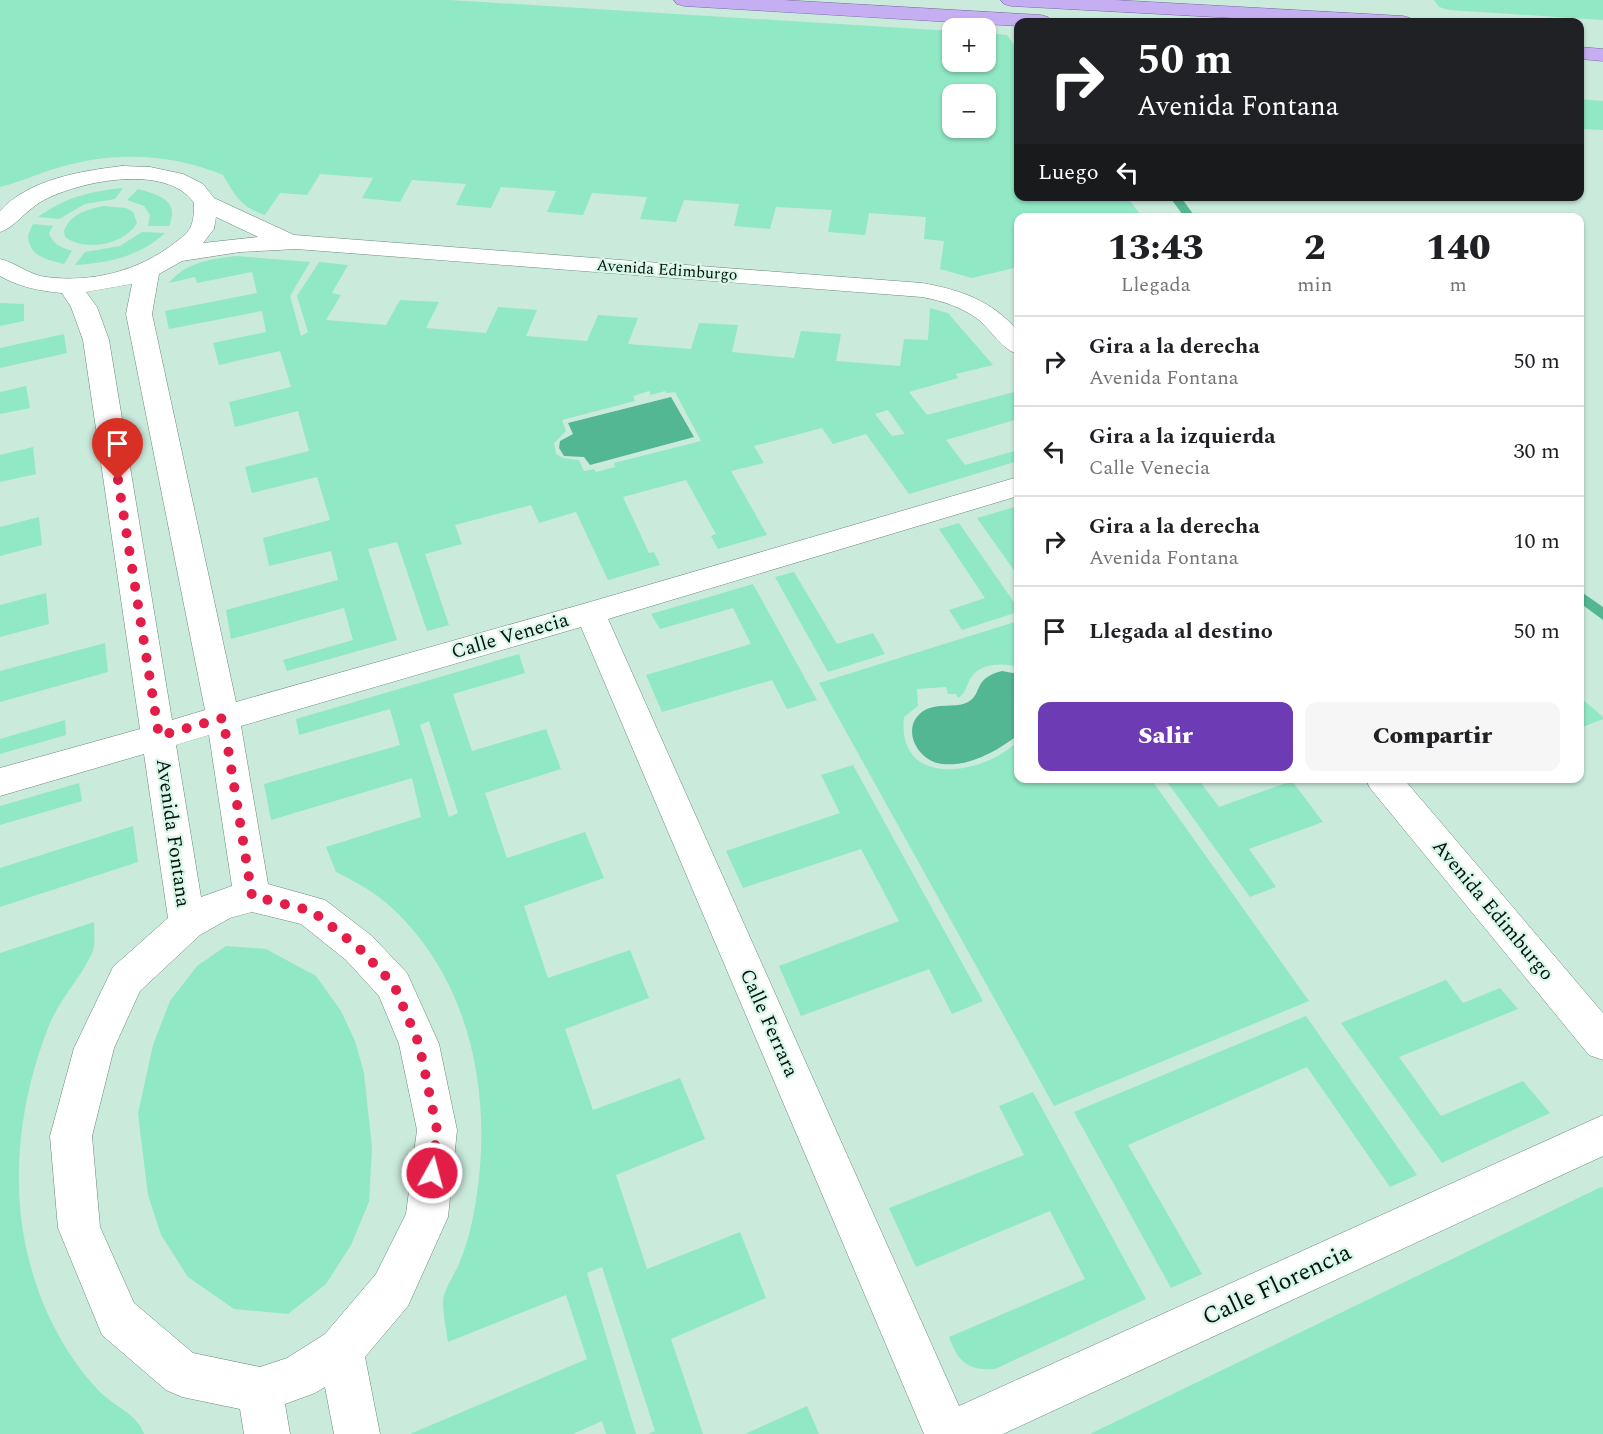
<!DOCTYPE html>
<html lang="es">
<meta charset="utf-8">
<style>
:root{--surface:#fff;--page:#f6f6f6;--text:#202124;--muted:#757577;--line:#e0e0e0;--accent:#6d3bb3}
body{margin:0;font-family:Spectral,serif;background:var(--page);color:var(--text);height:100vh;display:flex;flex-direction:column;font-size:22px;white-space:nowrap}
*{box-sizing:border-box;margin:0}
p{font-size:20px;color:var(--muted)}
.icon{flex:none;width:33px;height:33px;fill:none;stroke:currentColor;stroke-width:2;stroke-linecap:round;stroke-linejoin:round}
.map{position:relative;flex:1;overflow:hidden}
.drawer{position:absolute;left:1014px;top:213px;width:570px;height:570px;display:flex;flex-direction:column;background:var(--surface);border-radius:12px;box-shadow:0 2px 4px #0004}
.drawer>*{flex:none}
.banner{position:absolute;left:1014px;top:18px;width:570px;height:183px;border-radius:12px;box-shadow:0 2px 4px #0004;background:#202124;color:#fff;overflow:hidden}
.buttons{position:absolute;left:942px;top:18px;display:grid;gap:12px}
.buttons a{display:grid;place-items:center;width:54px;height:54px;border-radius:12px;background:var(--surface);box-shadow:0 2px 4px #0004;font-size:30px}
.pin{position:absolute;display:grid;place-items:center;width:51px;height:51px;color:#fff;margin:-62px -26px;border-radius:50% 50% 50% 0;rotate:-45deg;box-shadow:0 0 6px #0007}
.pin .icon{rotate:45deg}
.me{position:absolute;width:66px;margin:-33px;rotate:7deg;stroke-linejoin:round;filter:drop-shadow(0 0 4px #0008)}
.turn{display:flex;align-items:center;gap:21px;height:126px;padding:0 24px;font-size:27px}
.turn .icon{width:78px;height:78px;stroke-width:2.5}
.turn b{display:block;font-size:42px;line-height:51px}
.then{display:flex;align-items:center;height:57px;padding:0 24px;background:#0003;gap:12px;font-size:22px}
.eta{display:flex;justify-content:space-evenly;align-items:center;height:102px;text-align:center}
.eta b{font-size:36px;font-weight:800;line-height:42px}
.action{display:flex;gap:12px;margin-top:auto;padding:12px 24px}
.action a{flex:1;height:69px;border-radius:12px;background:var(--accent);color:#fff;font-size:24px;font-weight:800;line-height:69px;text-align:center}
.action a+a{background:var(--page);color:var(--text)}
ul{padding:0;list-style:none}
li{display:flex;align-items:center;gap:18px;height:90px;padding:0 24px;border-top:2px solid var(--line)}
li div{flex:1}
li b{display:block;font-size:22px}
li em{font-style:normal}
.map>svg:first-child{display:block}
.green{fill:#91e8c5;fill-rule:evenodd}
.water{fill:#53b793}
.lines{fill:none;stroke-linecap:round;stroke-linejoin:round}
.stream{fill:#53b793;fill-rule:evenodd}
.minor-casing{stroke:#6b897c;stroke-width:1}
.trunk-casing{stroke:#796aa1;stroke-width:1}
.minor{fill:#fff;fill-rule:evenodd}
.trunk{fill:#c6aef3;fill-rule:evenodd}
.route{stroke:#e11d48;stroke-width:10;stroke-dasharray:0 18}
.labels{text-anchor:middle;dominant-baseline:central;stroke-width:4.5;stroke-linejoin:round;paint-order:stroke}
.far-street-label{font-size:16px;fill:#07120d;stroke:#d7f7e9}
.street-label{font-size:20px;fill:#07120d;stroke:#d7f7e9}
.near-street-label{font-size:24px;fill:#07120d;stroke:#d7f7e9}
</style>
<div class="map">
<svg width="1603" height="1434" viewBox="0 0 1603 1434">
<rect width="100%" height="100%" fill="#caeadc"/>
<path class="green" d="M0,0H450L952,31V62H986V33L1007,35L1018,50V196L1127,197L1142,217L1018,218V267L972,278L940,269L944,241L924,239L926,217L869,213L865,235L828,232L832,210L776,207L770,229L734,226L739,204L684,200L676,222L640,219L647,197L592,193L583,215L547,212L556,191L501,187L491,208L456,205L466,184L412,180L400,202L362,198L373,178L320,174L307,195L280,193L265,215C241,207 236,197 223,175C171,153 111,151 57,168C37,174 20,182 0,187ZM986,94V128H952V94Z
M1434,0H1603V20L1449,10L1439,7Z
M1580,99L1603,101V130L1580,129Z
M123,188L115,199L85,204L59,219L38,217C64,198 90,191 123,188Z
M138,189C159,195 180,200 169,226H148L150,215L144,206L127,200Z
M104,206L126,208L133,212L137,223C124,245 86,252 65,237L64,231C70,214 88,209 104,206Z
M33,224L53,226L49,233C53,245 61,247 72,251L64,264C46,259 29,257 28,235Z
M142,232L165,233C140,256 109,263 75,265L85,252L120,246Z
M236,256L310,262L290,296L301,336L308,332L297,296L319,262L348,265L332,293L341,295L326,320L386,325L400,300L439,302L426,328L486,333L498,307L537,310L526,336L587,341L598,315L638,318L628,344L691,349L699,323L738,325L732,352L794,358L801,331L841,334L836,361L900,366L904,339L928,340L930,308L948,313L993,365L956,374L958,378L909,392L927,415L1014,392L1018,397V419L946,440L965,465L1018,450V461L909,494L866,434L833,444L822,428L754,446L764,463L731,471L767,535L718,549L711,536L716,534L686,480L623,497L649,553L654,552L660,565L608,580L576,512L539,523L531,505L455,525L462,544L425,554L449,625L427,631L397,542L368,549L397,640L287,671L283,660L353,640L344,608L231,639L226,610L338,580L331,551L269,566L263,538L330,520L317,477L252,493L245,467L309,451L298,411L235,427L229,402L291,387L280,351L219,365L213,343L266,332L262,311L169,329L165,311L257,293L252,272L197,283L195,277L169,283C186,262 212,259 236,256ZM649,391L651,395L665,391L666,393L675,392L701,441L614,463L615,467L596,472L594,469L584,471L579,460L563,458L556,454L554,443L566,431L562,420L635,401L633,396ZM888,410L904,433V434L892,436L875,414Z
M0,303L24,304V321L0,326Z
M64,334L67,353L0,368V348Z
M26,386L30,408L0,414V392Z
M33,447L36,474L0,482V455Z
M1018,506V523L1013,525L1018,533V576L977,518Z
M39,517L42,545L0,556V527Z
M959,523L1018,608V612L962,630L949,610L985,598L939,529Z
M794,572L837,644L873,633L885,654L828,672L775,577Z
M753,584L817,700L787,709L772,680L662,712L646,675L751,644L733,608L660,629L651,614Z
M46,593L49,624L0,637V605Z
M1018,621V667C1005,663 983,663 973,675C966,682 968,692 958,698L956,694H948L946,687L917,689L918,706L904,717C896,789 983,776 1018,741V778L1151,779L1309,1001L1054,1106L819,683Z
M105,643L108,672L0,702V671Z
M519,654L525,673L453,694L472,751L546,729L561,769L485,793L507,858L585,832L604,878L524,906L548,978L630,950L649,998L565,1029L593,1110L680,1078L705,1139L616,1175L647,1269L740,1232L766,1298L671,1339L703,1434H648L655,1431L602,1267L587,1273L636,1434H606L602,1421L573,1434H410L587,1359L566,1295L448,1342C446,1329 443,1314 443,1301C444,1290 454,1275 459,1264C466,1247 471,1229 474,1212C494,1105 475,986 393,909C377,893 356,882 336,872L326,847L421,817L412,778L271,820L264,784L400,745L390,709L299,735L296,719ZM429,721L458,813L449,817L420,725Z
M1580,697L1603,717V719L1580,728Z
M65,720L66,735L0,754V739Z
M853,765L983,1001L952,1014L929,969L801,1016L779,966L899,921L861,849L743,888L726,851L840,813L821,775Z
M1165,779H1198L1219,807L1292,781L1323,822L1249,849L1276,887L1250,897Z
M79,783L82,801L0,825V806Z
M133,826L138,862L0,907V868Z
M94,922C94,931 96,945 92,953C81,977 61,998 50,1023C20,1097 9,1183 29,1260C41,1308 65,1355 99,1391C113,1406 138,1414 144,1434H0V953Z
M226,946L266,949L316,976L341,1011L355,1041L364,1073L372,1148L369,1202L351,1245L326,1284L288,1314L234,1309L188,1277L161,1235L148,1195L138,1114L153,1045L170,1001L197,966Z
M1446,980L1463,1003L1500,988L1518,1009L1399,1057L1441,1116L1523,1081L1550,1113L1442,1163L1341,1023Z
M1306,1016L1417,1175L1390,1187L1307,1067L1128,1145L1202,1274L1171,1288L1074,1112Z
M1033,1092L1146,1299L995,1369C967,1371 958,1361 949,1337L1085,1279L1050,1211L916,1267L889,1208L1024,1155L999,1106Z
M1603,1187V1434H1090L1599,1188Z
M807,1406L819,1434H745Z"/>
<path class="water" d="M671,397L694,437L590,465L584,457L564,456L559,448L560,441L573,434L568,423Z
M1002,671L1018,674V735C997,751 970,767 942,764C916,761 899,725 925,710C937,703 954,708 966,703C984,695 971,679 1002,671Z"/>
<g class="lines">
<path class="stream" d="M1169,196H1180L1196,218H1185Z
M1580,591L1603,607V620L1580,603Z"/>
<g class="minor-casing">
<path id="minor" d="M122,166L150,167L183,174L203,184L214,198L294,235L922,283C961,290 991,300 1018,331V354C1002,350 992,331 979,320C962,307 943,301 922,297L296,249L240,252L182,261L159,274L152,314L236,702L590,602L1018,477V496L608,619L959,1406L1603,1115V1156L1003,1434H924L581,627L241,726L268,884L325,900L372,936L407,973L439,1044L457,1130L448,1217L408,1306L365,1357L380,1434H334L325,1387L315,1393L285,1404L290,1434H244L240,1409L182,1397L166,1390L102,1335L58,1228L50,1136L74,1048L113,967L168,918L144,754L0,796V768L140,729L83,340L71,307L62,293C40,291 19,287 0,276V259C17,263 29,275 46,277C93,283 139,271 176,242C181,238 189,232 191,226C194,219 194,210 194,203C167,163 80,181 44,200C28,208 13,229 0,232V211C29,179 81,171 122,166ZM216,217L258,237L203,243L214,229ZM132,284L126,314L205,710L172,720L109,340L97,307L86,292ZM209,735L232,886L201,897L176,745ZM252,912L301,924L346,960L379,996L399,1044L417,1130L406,1214L376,1274L325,1334L287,1358L260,1367L193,1353L134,1303L100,1227L92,1136L114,1048L140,991L200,935L230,918Z
M1365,778H1403L1603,1013V1060L1589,1055L1370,788Z"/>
</g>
<g class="trunk-casing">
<path id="trunk" d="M674,0H782L1041,15L1048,17L1051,21L1018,22V26L684,6L677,4Z
M1001,0H1114L1403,16L1410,18L1413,22H1308L1011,6L1004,4Z
M1580,47L1603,49V61L1580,59Z"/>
</g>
<use href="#minor" class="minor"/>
<use href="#trunk" class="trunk"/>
</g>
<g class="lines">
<path class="route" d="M118,480L159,736L223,718L252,896L312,911L359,948L394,985L419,1044L437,1130L432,1173"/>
</g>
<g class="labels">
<g class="far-street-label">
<text transform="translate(667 270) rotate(4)">Avenida Edimburgo</text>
</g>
<g class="street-label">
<text transform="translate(510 636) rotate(-16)">Calle Venecia</text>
<text transform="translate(173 833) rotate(82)">Avenida Fontana</text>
<text transform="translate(1493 910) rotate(50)">Avenida Edimburgo</text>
<text transform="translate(769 1023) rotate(66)">Calle Ferrara</text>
</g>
<g class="near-street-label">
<text transform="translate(1277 1285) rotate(-25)">Calle Florencia</text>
</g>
</g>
</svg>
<div class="buttons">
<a>+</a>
<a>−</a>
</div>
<div class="pin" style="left:118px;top:480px;background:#d93025"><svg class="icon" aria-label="arrive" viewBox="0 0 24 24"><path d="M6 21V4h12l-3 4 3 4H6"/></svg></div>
<svg class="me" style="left:432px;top:1173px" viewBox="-20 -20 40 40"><circle r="17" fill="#e11d48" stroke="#fff" stroke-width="3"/><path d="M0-11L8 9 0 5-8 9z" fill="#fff"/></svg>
<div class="banner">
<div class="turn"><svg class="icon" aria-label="right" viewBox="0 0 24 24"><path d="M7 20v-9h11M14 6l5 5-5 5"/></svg><div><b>50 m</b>Avenida Fontana</div></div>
<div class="then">Luego<svg class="icon" aria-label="left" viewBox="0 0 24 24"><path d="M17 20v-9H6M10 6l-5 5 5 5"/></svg></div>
</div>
<section class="drawer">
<div class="eta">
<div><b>13:43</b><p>Llegada</p></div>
<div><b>2</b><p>min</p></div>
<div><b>140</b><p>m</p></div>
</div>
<ul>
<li><svg class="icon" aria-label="right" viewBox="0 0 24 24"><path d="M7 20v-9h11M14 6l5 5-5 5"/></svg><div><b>Gira a la derecha</b><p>Avenida Fontana</p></div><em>50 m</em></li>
<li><svg class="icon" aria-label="left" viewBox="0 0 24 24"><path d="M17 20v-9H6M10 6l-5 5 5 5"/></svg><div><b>Gira a la izquierda</b><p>Calle Venecia</p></div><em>30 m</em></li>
<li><svg class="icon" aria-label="right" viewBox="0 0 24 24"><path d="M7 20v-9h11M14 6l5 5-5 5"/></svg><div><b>Gira a la derecha</b><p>Avenida Fontana</p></div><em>10 m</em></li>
<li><svg class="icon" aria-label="arrive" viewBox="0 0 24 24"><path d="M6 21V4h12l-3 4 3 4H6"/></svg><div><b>Llegada al destino</b></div><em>50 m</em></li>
</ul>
<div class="action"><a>Salir</a><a>Compartir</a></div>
</section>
</div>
